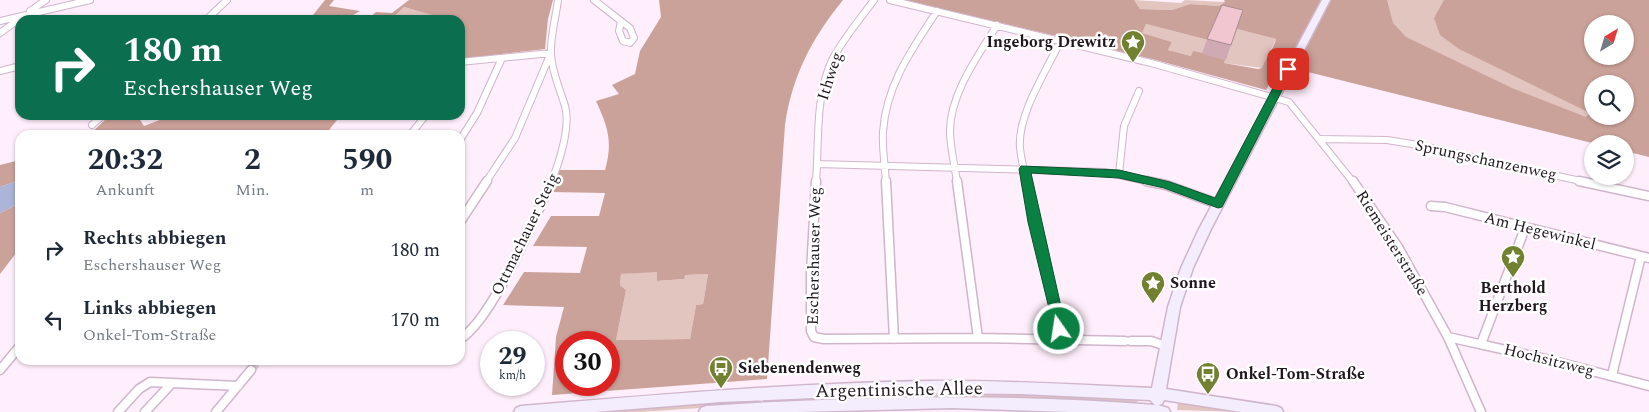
<!DOCTYPE html>
<html lang="de">
<meta charset="utf-8">
<style>
:root{--surface:#fff;--page:#f6f6f7;--text:#1f2937;--muted:#747a83}
body{margin:0;font-family:Spectral,serif;background:var(--page);color:var(--text);height:100vh;display:flex;flex-direction:column;font-size:19px;white-space:nowrap}
*{box-sizing:border-box;margin:0}
p{font-size:16px;color:var(--muted)}
.icon{flex:none;width:28px;height:28px;fill:none;stroke:currentColor;stroke-width:2;stroke-linecap:round;stroke-linejoin:round}
.map{position:relative;flex:1;overflow:hidden}
.drawer{position:absolute;left:15px;top:130px;width:450px;height:235px;display:flex;flex-direction:column;background:var(--surface);border-radius:15px;box-shadow:0 1px 4px #0004}
.drawer>*{flex:none}
.top-card{position:absolute;left:15px;top:15px;width:450px;height:105px;border-radius:15px;box-shadow:0 1px 4px #0004;background:#0b6e4f;color:#fff;overflow:hidden}
.needle{width:32px;rotate:38deg}
.tools{position:absolute;left:1584px;top:15px;display:grid;gap:10px}
.tools a{display:grid;place-items:center;width:50px;height:50px;border-radius:50%;background:var(--surface);box-shadow:0 1px 4px #0004;font-size:25px}
.speed{position:absolute;left:480px;top:331px;display:flex;gap:10px;font-size:25px;font-weight:700;text-align:center}
.speed>*{display:grid;place-content:center;width:65px;height:65px;border-radius:50%;background:var(--surface);box-shadow:0 1px 4px #0004;line-height:1}
.speed small{font-size:12px;font-weight:400}
.speed .limit{border:8px solid #d22;background:#fff;color:#111}
.pin{position:absolute;display:grid;place-items:center;width:42px;height:42px;color:#fff;margin:-21px;border-radius:10px;box-shadow:0 2px 8px #0006}
.me{position:absolute;width:55px;margin:-28px;rotate:347deg;stroke-linejoin:round;filter:drop-shadow(0 0 4px #0008)}
.turn{display:flex;align-items:center;gap:18px;height:105px;padding:0 25px;font-size:22px}
.turn .icon{width:65px;height:65px;stroke-width:2.5}
.turn b{display:block;font-size:35px;line-height:42px}
.eta{display:flex;justify-content:space-evenly;align-items:center;height:85px;text-align:center}
.eta b{font-size:30px;font-weight:700;line-height:35px}
ul{padding:0;list-style:none}
li{display:flex;align-items:center;gap:15px;height:70px;padding:0 25px}
li div{flex:1}
li b{display:block;font-size:19px}
li em{font-style:normal}
.map>svg:first-child{display:block}
.green{fill:#e2c5bf}
.forest{fill:#cba29a;fill-rule:evenodd}
.water{fill:#acb4d7}
.lines{fill:none;stroke-linecap:round;stroke-linejoin:round}
.minor-tunnel{stroke:#deceda;stroke-width:8;stroke-dasharray:8 4.5;stroke-linecap:butt}
.minor-far1-casing{stroke:#d0b5cb;stroke-width:8}
.minor-casing{stroke:#d0b5cb;stroke-width:11}
.secondary-casing{stroke:#d0b5cb;stroke-width:3}
.minor-far1{stroke:#fff;stroke-width:6}
.minor{stroke:#fff;stroke-width:8}
.secondary{fill:#f4edfe;fill-rule:evenodd}
.wall{fill:#cfaab4}
.building{fill:#f1c6d1;stroke:#a98b92}
.route{fill:#0b8043;stroke:#07532c}
.labels{text-anchor:middle;dominant-baseline:central;stroke-width:5;stroke-linejoin:round;paint-order:stroke}
.poi-label{font-size:16px;font-weight:bold;fill:#20161e;stroke:#fff;text-anchor:start}
.street-label{font-size:16px;fill:#20161e;stroke:#fff}
.near-street-label{font-size:19px;fill:#20161e;stroke:#fff}
</style>
<div class="map">
<svg width="1649" height="412" viewBox="0 0 1649 412">
<rect width="100%" height="100%" fill="#ffeefb"/>
<path class="green" d="M1134,0L1181,3L1185,0L1225,2L1219,6L1190,4L1172,10L1140,9Z
M1335,0H1446L1580,89L1592,116H1625L1632,136L1313,40Z
M404,7L433,15L425,20H391Z
M1146,24L1208,40L1202,53L1191,56L1168,50L1172,42L1141,33Z
M1237,29L1276,39L1262,68L1224,63Z
M657,271V281L684,279V275L708,274L703,304L696,305L690,339L616,340L626,290L620,285L621,274Z
M960,392L1138,397L1137,405L960,397L769,403V398Z
M759,398L760,404L640,412H569Z
M1178,401L1244,412L1177,410Z"/>
<path class="forest" d="M325,0H334L329,6L360,11L345,20H309Z
M409,0H553L548,19L545,49L460,59V20H425L432,15L404,7L391,20H367L376,12L392,13Z
M659,0H843C812,38 792,76 785,125L767,379L552,395L556,337L564,307L503,305L524,272L580,273L587,247L533,246L551,216H599L605,193L551,192L559,170H605C613,142 608,127 596,101L619,94L612,85L635,74L640,51L661,17ZM657,272V281L684,279L685,275L708,274L703,304L696,305L690,339L616,340L626,290L620,285L621,274ZM566,342H609V385H566Z
M905,0H1134L1140,9L1172,10L1190,4L1219,6L1225,2L1224,0H1387L1393,23L1406,37L1512,88L1586,117L1590,113L1459,49L1440,35L1434,18L1444,0H1649V157L1625,151V144H1596L1280,65L1266,90L1152,59ZM1146,24L1208,40L1202,53L1193,51L1191,56L1168,50L1172,42L1142,33ZM1592,24H1625V56H1592ZM1237,29L1276,39C1273,50 1266,57 1262,68L1258,69L1224,63ZM1592,84H1625V116H1592Z
M110,115H137L144,126L173,115H238L260,120L270,115H341L325,135H89Z
M20,160V180L0,187V165Z
M20,203V248L0,274V213Z"/>
<path class="water" d="M20,180V203L0,213V187Z"/>
<g class="lines">
<path class="minor-tunnel" d="M251,370L260,360"/>
<g class="minor-far1-casing">
<path id="minor-far1" d="M594,0L621,21
M890,0L1151,63L1289,102L1353,182
M30,11L46,0
M206,20L227,0
M0,21L90,0
M621,21L630,28L634,38L630,43L623,41L619,31Z
M0,33L21,18
M460,62L551,53
M0,71L20,66
M92,125L103,115
M410,135L426,115
M1320,139L1387,140L1418,145L1585,182
M460,140L477,113L502,58
M817,164L1105,172L1151,182
M1119,174L1124,126L1139,91
M486,182L515,138L550,55
M551,182C559,164 571,126 565,106C560,89 552,73 551,54C550,37 556,17 558,0
M816,182C819,143 815,96 832,60C843,39 860,19 874,0
M886,182C885,166 882,148 883,132C886,85 912,49 937,11
M957,182C955,166 950,148 950,131C950,94 978,56 997,25
M1027,182C1024,171 1021,159 1020,148C1017,115 1047,70 1061,40"/>
</g>
<g class="minor-casing">
<path id="minor" d="M816,181L811,272V331L814,337L824,339L978,338L1125,341
M886,181L894,339
M957,181L978,338
M1026,181L1062,339
M1146,181L1166,185L1218,204
M1353,181L1398,247L1448,337L1481,412
M1579,181L1649,196
M1431,206L1445,207L1649,258
M460,222L487,181
M1448,337L1546,359L1649,386
M460,339C493,319 534,218 552,181
M1131,341H1151L1166,346
M1481,344L1525,228
M0,370L20,346
M1612,375L1641,256
M118,412L139,389L150,382L238,386
M145,412L172,383
M216,412L251,370"/>
</g>
<g class="secondary-casing">
<path id="secondary" d="M1322,0H1330L1211,229L1193,268L1180,307L1166,389L1276,406L1281,408L1283,412H1241L1164,400L1162,404L1158,405L1168,408L1170,412H1069L952,408L798,412H699L701,408L706,406C856,396 1005,393 1155,405L1150,400L1021,394L929,393L721,402L595,412H514L516,408L521,406C657,395 793,383 929,381C1004,380 1078,385 1152,388L1168,307L1181,268L1199,229Z"/>
</g>
<use href="#minor-far1" class="minor-far1"/>
<use href="#minor" class="minor"/>
<use href="#secondary" class="secondary"/>
</g>
<path class="wall" d="M1207,39L1231,45L1226,60L1202,54Z"/>
<path class="building" d="M1222,5L1243,10L1231,45L1207,39Z"/>
<path class="route" d="M1288,66L1293,69L1222,207L1218,208L1164,188L1119,178L1031,173L1066,329L1064,333H1055L1028,222L1019,169L1021,166L1119,170L1170,182L1215,198L1283,69Z"/>
<defs>
<g id="sight-pin" transform="scale(1.25)"><path d="M0 17L-7.5 6A9.5 9.5 0 1 1 7.5 6Z" fill="#71812f" stroke="#fff"/><path d="M0-6L1.8-2.2L6-1.7L2.9 1.2L3.7 5.4L0 3.3L-3.7 5.4L-2.9 1.2L-6-1.7L-1.8-2.2Z" fill="#fff"/></g>
<g id="bus-pin" transform="scale(1.25)"><path d="M0 17L-7.5 6A9.5 9.5 0 1 1 7.5 6Z" fill="#71812f" stroke="#fff"/><path d="M-5-6H5V4H4V6H2V4H-2V6H-4V4H-5ZM-3.5-4V0h7V-4ZM-3.5 1.2v1.5H-2V1.2ZM2 1.2v1.5H3.5V1.2Z" fill="#fff"/></g>
</defs>
<g fill-rule="evenodd">
<use href="#sight-pin" x="1133" y="42"/>
<use href="#sight-pin" x="1513" y="257"/>
<use href="#sight-pin" x="1153" y="283"/>
<use href="#bus-pin" x="721" y="368"/>
<use href="#bus-pin" x="1208" y="374"/>
</g>
<g class="labels">
<g class="poi-label">
<text x="1116" y="42" text-anchor="end">Ingeborg Drewitz</text>
<text x="1170" y="283">Sonne</text>
<text x="1513" y="288" text-anchor="middle">Berthold<tspan x="1513" dy="18">Herzberg</tspan></text>
<text x="738" y="368">Siebenendenweg</text>
<text x="1226" y="374">Onkel-Tom-Straße</text>
</g>
<g class="street-label">
<text transform="translate(830 76) rotate(-72)">Ithweg</text>
<text transform="translate(1486 160) rotate(12)">Sprungschanzenweg</text>
<text transform="translate(1540 231) rotate(14)">Am Hegewinkel</text>
<text transform="translate(525 234) rotate(-64)">Ottmachauer Steig</text>
<text transform="translate(1392 243) rotate(58)">Riemeisterstraße</text>
<text transform="translate(814 256) rotate(-89)">Eschershauser Weg</text>
<text transform="translate(1549 360) rotate(14)">Hochsitzweg</text>
</g>
<g class="near-street-label">
<text transform="translate(899 390) rotate(-1)">Argentinische Allee</text>
</g>
</g>
</svg>
<div class="tools">
<a><svg class="needle" viewBox="-14 -14 28 28"><path d="M0-13l5 13h-10z" fill="#e53935"/><path d="M0 13l5-13h-10z" fill="#747a83"/></svg></a>
<a><svg class="icon" aria-label="search" viewBox="0 0 24 24"><circle cx="10" cy="10" r="6"/><path d="M15 15l6 6"/></svg></a>
<a><svg class="icon" aria-label="layers" viewBox="0 0 24 24"><path d="M12 4l9 5-9 5-9-5zM3 14l9 5 9-5"/></svg></a>
</div>
<div class="speed"><div>29<small>km/h</small></div><div class="limit">30</div></div>
<div class="pin" style="left:1288px;top:69px;background:#d93025"><svg class="icon" aria-label="arrive" viewBox="0 0 24 24"><path d="M6 21V4h12l-3 4 3 4H6"/></svg></div>
<svg class="me" style="left:1059px;top:329px" viewBox="-20 -20 40 40"><circle r="17" fill="#0b8043" stroke="#fff" stroke-width="3"/><path d="M0-11L8 9 0 5-8 9z" fill="#fff"/></svg>
<div class="top-card">
<div class="turn"><svg class="icon" aria-label="right" viewBox="0 0 24 24"><path d="M7 20v-9h11M14 6l5 5-5 5"/></svg><div><b>180 m</b>Eschershauser Weg</div></div>
</div>
<section class="drawer">
<div class="eta">
<div><b>20:32</b><p>Ankunft</p></div>
<div><b>2</b><p>Min.</p></div>
<div><b>590</b><p>m</p></div>
</div>
<ul>
<li><svg class="icon" aria-label="right" viewBox="0 0 24 24"><path d="M7 20v-9h11M14 6l5 5-5 5"/></svg><div><b>Rechts abbiegen</b><p>Eschershauser Weg</p></div><em>180 m</em></li>
<li><svg class="icon" aria-label="left" viewBox="0 0 24 24"><path d="M17 20v-9H6M10 6l-5 5 5 5"/></svg><div><b>Links abbiegen</b><p>Onkel-Tom-Straße</p></div><em>170 m</em></li>
</ul>
</section>
</div>
